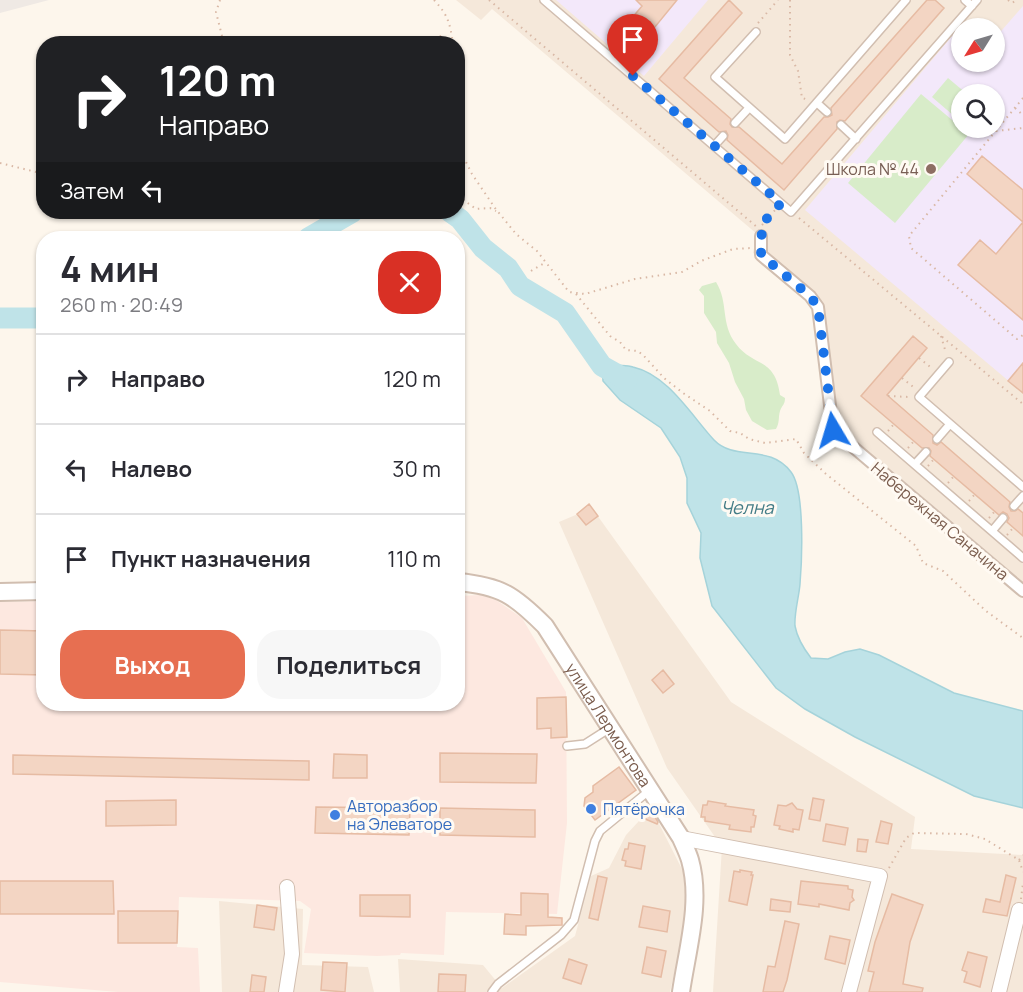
<!DOCTYPE html>
<html lang="ru">
<meta charset="utf-8">
<style>
:root{--surface:#fff;--page:#f7f7f7;--text:#2b2b33;--muted:#7c7c81;--line:#e1e1e2;--accent:#e76f51}
body{margin:0;font-family:Manrope,sans-serif;background:var(--page);color:var(--text);height:100vh;display:flex;flex-direction:column;font-size:22px;white-space:nowrap}
*{box-sizing:border-box;margin:0}
p{font-size:20px;color:var(--muted)}
.icon{flex:none;width:33px;height:33px;fill:none;stroke:currentColor;stroke-width:2;stroke-linecap:round;stroke-linejoin:round}
.map{position:relative;flex:1;overflow:hidden}
.details{position:absolute;left:36px;top:231px;width:429px;height:480px;display:flex;flex-direction:column;background:var(--surface);border-radius:24px;box-shadow:0 2px 4px #0004}
.details>*{flex:none}
.guide{position:absolute;left:36px;top:36px;width:429px;height:183px;border-radius:24px;box-shadow:0 2px 4px #0004;background:#202124;color:#fff;overflow:hidden}
.needle{width:39px;rotate:233deg}
.fabs{position:absolute;left:951px;top:18px;display:grid;gap:12px}
.fabs a{display:grid;place-items:center;width:54px;height:54px;border-radius:50%;background:var(--surface);box-shadow:0 2px 4px #0004;font-size:30px}
.pin{position:absolute;display:grid;place-items:center;width:51px;height:51px;color:#fff;margin:-62px -26px;border-radius:50% 50% 50% 0;rotate:-45deg;box-shadow:0 0 6px #0007}
.pin .icon{rotate:45deg}
.me{position:absolute;width:66px;margin:-33px;rotate:353deg;stroke-linejoin:round;filter:drop-shadow(0 0 4px #0008)}
.turn{display:flex;align-items:center;gap:21px;height:126px;padding:0 24px;font-size:27px}
.turn .icon{width:78px;height:78px;stroke-width:2.5}
.turn b{display:block;font-size:42px;line-height:51px}
.then{display:flex;align-items:center;height:57px;padding:0 24px;background:#0003;gap:12px;font-size:22px}
.round{display:grid;place-items:center;flex:none;width:63px;height:63px;border-radius:24px;background:var(--page)}
.headline{display:flex;align-items:center;justify-content:space-between;height:102px;padding:0 24px}
h1{font-size:36px;font-weight:700;line-height:45px}
.cta{display:flex;gap:12px;margin-top:auto;padding:12px 24px}
.cta a{flex:1;height:69px;border-radius:24px;background:var(--accent);color:#fff;font-size:24px;font-weight:700;line-height:69px;text-align:center}
.cta a+a{background:var(--page);color:var(--text)}
ul{padding:0;list-style:none}
li{display:flex;align-items:center;gap:18px;height:90px;padding:0 24px;border-top:2px solid var(--line)}
li div{flex:1}
li b{display:block;font-size:22px}
li em{font-style:normal}
.map>svg:first-child{display:block}
.residential{fill:#f5e8da;fill-rule:evenodd}
.commercial{fill:#fde8e0}
.industrial{fill:#efe9e4}
.education{fill:#f3e8fa;fill-rule:evenodd}
.green{fill:#d8ecc9}
.water{fill:#bfe3e8;stroke:#a5d3da;stroke-width:1.5}
.lines{fill:none;stroke-linecap:round;stroke-linejoin:round}
.river{stroke:#bfe3e8;stroke-width:21}
.building{fill:#f3d5c3;stroke:#e6bba3;stroke-width:1.5}
.service-casing{stroke:#d1beb0;stroke-width:10}
.pedestrian-casing{stroke:#d1beb0;stroke-width:14}
.minor-casing{stroke:#d1beb0;stroke-width:16}
.tertiary-casing{stroke:#d1beb0;stroke-width:20}
.path{stroke:#d9b8a5;stroke-width:2;stroke-dasharray:1.5 4.5;stroke-linecap:butt}
.service{stroke:#fff;stroke-width:7}
.pedestrian{stroke:#fff;stroke-width:10}
.minor{stroke:#fff;stroke-width:14}
.tertiary{stroke:#fff;stroke-width:16}
.route{stroke:#1a73e8;stroke-width:10;stroke-dasharray:0 18}
.education-dot{fill:#8d6e63;stroke:#fffaf3;stroke-width:2}
.shop-dot{fill:#3f7fe0;stroke:#fffaf3;stroke-width:2}
.labels{text-anchor:middle;dominant-baseline:central;stroke-width:6;stroke-linejoin:round;paint-order:stroke}
.education-label{font-size:16px;fill:#785e54;stroke:#fffaf3;text-anchor:end}
.street-label{font-size:16px;fill:#7a5c4d;stroke:#fffaf3}
.shop-label{font-size:16px;fill:#366cbe;stroke:#fffaf3;text-anchor:start}
.water-label{font-size:18px;font-style:italic;fill:#437c86;stroke:#fffaf3}
</style>
<div class="map">
<svg width="1023" height="992" viewBox="0 0 1023 992">
<rect width="100%" height="100%" fill="#fdf6ec"/>
<path class="residential" d="M456,0H1023V597L829,431L813,303L753,253L757,234L492,9L481,20ZM962,28H994V62H962ZM962,94H994V128H962Z
M592,508L731,702L915,817L911,849L1023,855V992H713L722,847L667,768L559,522Z
M651,808L688,881L680,948L670,992H400L398,959L483,965L502,988L575,936L591,876L609,868L626,835Z
M219,901L303,909L302,965L368,967L374,992H222Z"/>
<path class="commercial" d="M481,595L496,600L522,618L566,692L567,823L557,914L446,912L444,955L401,953L400,955L377,956L304,953L311,909L300,901L179,897L177,947L198,948L200,992H118L0,982V602L43,601L44,704H458V596Z"/>
<path class="industrial" d="M0,0H49L0,13Z"/>
<path class="education" d="M556,0H708L644,76Z
M1023,6V393L805,210L964,22L972,28H962V62H994L995,38ZM962,94H994V128H962Z"/>
<path class="green" d="M948,78L967,94H962L961,122L932,97Z
M921,94L969,134L895,223L848,183Z
M716,282C729,303 720,323 736,344C753,367 775,357 780,395L785,398C785,405 782,405 780,411C778,418 780,422 776,429L767,430L752,421L746,410L744,399L735,382L729,363L717,343L716,332L704,313V296L699,290L702,286Z"/>
<path class="water" d="M615,365C621,366 627,365 633,367C668,375 691,415 714,440C735,462 769,443 791,472C805,490 802,560 800,584C799,597 794,613 795,626C797,637 804,649 811,658L828,659L845,652L860,649L879,655L954,693L1023,711V808L974,796L855,737L805,709L776,688L712,606L700,558L701,533L687,503V478L680,457L661,428L620,400L603,381L602,366Z"/>
<g class="lines">
<path class="river" d="M450,212L460,219L483,248L508,268L520,286L565,313L602,366L627,380
M308,238L353,212
M0,318H44"/>
</g>
<path class="building" d="M636,0H677L650,33L632,18L642,6Z
M729,0L742,13L684,78L731,119L730,124L732,127H739L782,164L824,117H828L832,115L831,108L927,0H935L944,8L845,121L840,120L837,122V129L784,190L727,140L728,135L726,131L719,132L659,79Z
M982,156L1023,190V222L967,174Z
M1023,222V320L958,265L980,240L996,254Z
M913,336L927,348L887,395L933,435V443L937,445L941,442L1010,502L1009,507L1011,511H1015L1018,509L1023,513V536L1007,522L1009,518L1007,514L1003,512L999,515L930,456L931,451L929,448H922L861,396Z
M1023,363V393L1008,381Z
M589,504L598,516L586,525L577,514Z
M0,630L44,631V675L0,674Z
M663,670L674,684L663,693L652,680Z
M566,697L567,737L551,738V728L537,729V698Z
M440,753L537,754L536,783L440,782Z
M334,754L367,755V778H333Z
M13,755L309,761V780L13,774Z
M619,767L636,790L595,820L584,806L585,798L593,792V786Z
M813,798L824,800L820,821L809,819Z
M176,800V825L106,826V801Z
M708,801L726,804L725,806L754,810L753,815L756,816L754,827H751V832L729,829L730,825L705,821V817H701L703,805H707Z
M792,803L797,809L803,810L799,830L793,829V832L779,829L780,826L774,825L778,805L786,806Z
M316,807L410,808L409,835L315,833Z
M440,808L535,810V837L440,835Z
M646,810L652,812L658,822L657,824L643,818Z
M881,821L892,824L888,844L876,842Z
M826,824L848,828L845,845L823,841Z
M858,839L868,840L866,852L857,851Z
M629,843L645,846L641,869L625,866L626,861L622,860L625,849H628Z
M740,870L752,872L751,875H753L747,905L729,901L734,871L740,872Z
M1006,875L1016,878L1007,916L983,912L986,899L1000,902Z
M598,876L607,878L598,920L589,918Z
M0,881H113L114,914H0Z
M801,881L848,886V889L853,890L852,897L854,900L850,903L849,910L819,904V907L798,904Z
M521,893L548,894V917L562,918V925L526,926V935L504,934L505,914L521,915Z
M892,894L923,905L910,942L903,984L923,988L922,992H869L874,972L868,971L875,942Z
M360,895H410V917L360,916Z
M771,899L791,902L790,912L770,910Z
M257,905L277,908L274,930L254,927Z
M643,906L670,911L667,932L639,927Z
M118,911H178L177,943H118Z
M785,921L799,924L787,980L783,992H763L768,966L775,967Z
M830,936L850,940L845,964L825,959Z
M647,947L666,951L661,977L642,973Z
M968,952L987,957L980,987L964,982L967,972L962,970Z
M569,959L587,965L581,984L563,978Z
M323,962L347,963L345,992L321,990Z
M439,974L466,975L465,992H438Z
M252,975L266,977L264,992H250Z"/>
<g class="lines">
<g class="service-casing">
<path id="service" d="M544,0L791,212L977,0
M965,0L972,6
M756,32L715,77L785,139L906,0
M817,103L827,112
M735,123L749,108
M841,125L856,139
M714,146L723,136
M949,362L919,397L1023,487
M877,432L1023,558
M937,439L950,424
M915,464L926,452
M1014,506L1023,496
M992,531L1003,518
M567,746L585,744L610,728
M492,992L498,984L561,935L574,920L595,841L600,831L650,790"/>
</g>
<g class="pedestrian-casing">
<path id="pedestrian" d="M761,236V255L810,296L818,307L833,430L1023,591"/>
</g>
<g class="minor-casing">
<path id="minor" d="M681,838L880,876L849,992
M286,992L292,954L287,887
M999,992L1019,910"/>
</g>
<g class="tertiary-casing">
<g id="tertiary">
<path id="s1" d="M458,582C501,586 514,595 545,626L681,838C684,845 688,853 690,860C702,902 687,950 681,992"/>
<path d="M0,592L44,591"/>
</g>
</g>
<path class="path" d="M220,0L216,12L224,44
M434,0C448,15 450,23 453,44
M489,0L757,227
M790,0V55L798,71L802,98L809,100
M1008,0L1012,3L1017,0
M758,23L778,0
M431,44L440,36L448,44
M1023,98L909,236L911,248L1017,339L1023,335
M1015,108L1023,115
M996,131L1023,128
M458,146L472,174L495,208L516,234L537,251L569,292L585,294L635,279L682,272L701,261L733,249L751,248
M0,163L44,174
M458,196L476,209L490,208L496,211
M799,218L1023,404
M762,225L776,209
M531,271L546,262
M576,294L610,336L620,342L626,350L638,351L644,356L664,378L683,393L710,411L730,431L740,433L749,439L765,443L796,439L804,453L826,474L916,546L923,563L943,571L986,611L1023,638
M941,336L946,353
M919,358L933,369
M902,378L916,389
M888,396L909,397
M888,431L894,424
M908,448L914,441
M928,466L934,459
M948,483L954,476
M969,501L975,494
M989,518L995,511
M1007,535L1013,528
M1019,860L1023,855
M889,868L906,838L914,833L966,834L985,839L1019,860L1023,872
M1021,899L1023,883"/>
<use href="#service" class="service"/>
<use href="#pedestrian" class="pedestrian"/>
<use href="#minor" class="minor"/>
<use href="#tertiary" class="tertiary"/>
</g>
<g class="lines">
<path class="route" d="M633,76L781,203L762,224L761,255L810,296L818,307L833,430"/>
</g>
<circle class="education-dot" cx="931" cy="169" r="6"/>
<g class="shop-dot">
<circle cx="591" cy="809" r="6"/>
<circle cx="335" cy="815" r="6"/>
</g>
<g class="labels">
<g class="education-label">
<text x="919" y="169">Школа № 44</text>
</g>
<g class="street-label">
<text transform="translate(940 521) rotate(40)">Набережная Саначина</text>
<text stroke="none"><textPath href="#s1" startOffset="218">улица Лермонтова</textPath></text>
</g>
<g class="shop-label">
<text x="347" y="806">Авторазбор<tspan x="347" dy="18">на Элеваторе</tspan></text>
<text x="603" y="809">Пятёрочка</text>
</g>
<g class="water-label">
<text x="747" y="507">Челна</text>
</g>
</g>
</svg>
<div class="fabs">
<a><svg class="needle" viewBox="-14 -14 28 28"><path d="M0-13l5 13h-10z" fill="#e53935"/><path d="M0 13l5-13h-10z" fill="#7c7c81"/></svg></a>
<a><svg class="icon" aria-label="search" viewBox="0 0 24 24"><circle cx="10" cy="10" r="6"/><path d="M15 15l6 6"/></svg></a>
</div>
<div class="pin" style="left:633px;top:76px;background:#d93025"><svg class="icon" aria-label="arrive" viewBox="0 0 24 24"><path d="M6 21V4h12l-3 4 3 4H6"/></svg></div>
<svg class="me" style="left:833px;top:430px" viewBox="-20 -20 40 40"><path d="M0-17L14 15 0 8-14 15z" fill="#1a73e8" stroke="#fff" stroke-width="4"/></svg>
<div class="guide">
<div class="turn"><svg class="icon" aria-label="right" viewBox="0 0 24 24"><path d="M7 20v-9h11M14 6l5 5-5 5"/></svg><div><b>120 m</b>Направо</div></div>
<div class="then">Затем<svg class="icon" aria-label="left" viewBox="0 0 24 24"><path d="M17 20v-9H6M10 6l-5 5 5 5"/></svg></div>
</div>
<section class="details">
<div class="headline"><div><h1>4 мин</h1><p>260 m · 20:49</p></div><a class="round" style="background:#d93025;color:#fff"><svg class="icon" aria-label="close" viewBox="0 0 24 24"><path d="M6 6l12 12M18 6L6 18"/></svg></a></div>
<ul>
<li><svg class="icon" aria-label="right" viewBox="0 0 24 24"><path d="M7 20v-9h11M14 6l5 5-5 5"/></svg><div><b>Направо</b></div><em>120 m</em></li>
<li><svg class="icon" aria-label="left" viewBox="0 0 24 24"><path d="M17 20v-9H6M10 6l-5 5 5 5"/></svg><div><b>Налево</b></div><em>30 m</em></li>
<li><svg class="icon" aria-label="arrive" viewBox="0 0 24 24"><path d="M6 21V4h12l-3 4 3 4H6"/></svg><div><b>Пункт назначения</b></div><em>110 m</em></li>
</ul>
<div class="cta"><a>Выход</a><a>Поделиться</a></div>
</section>
</div>
